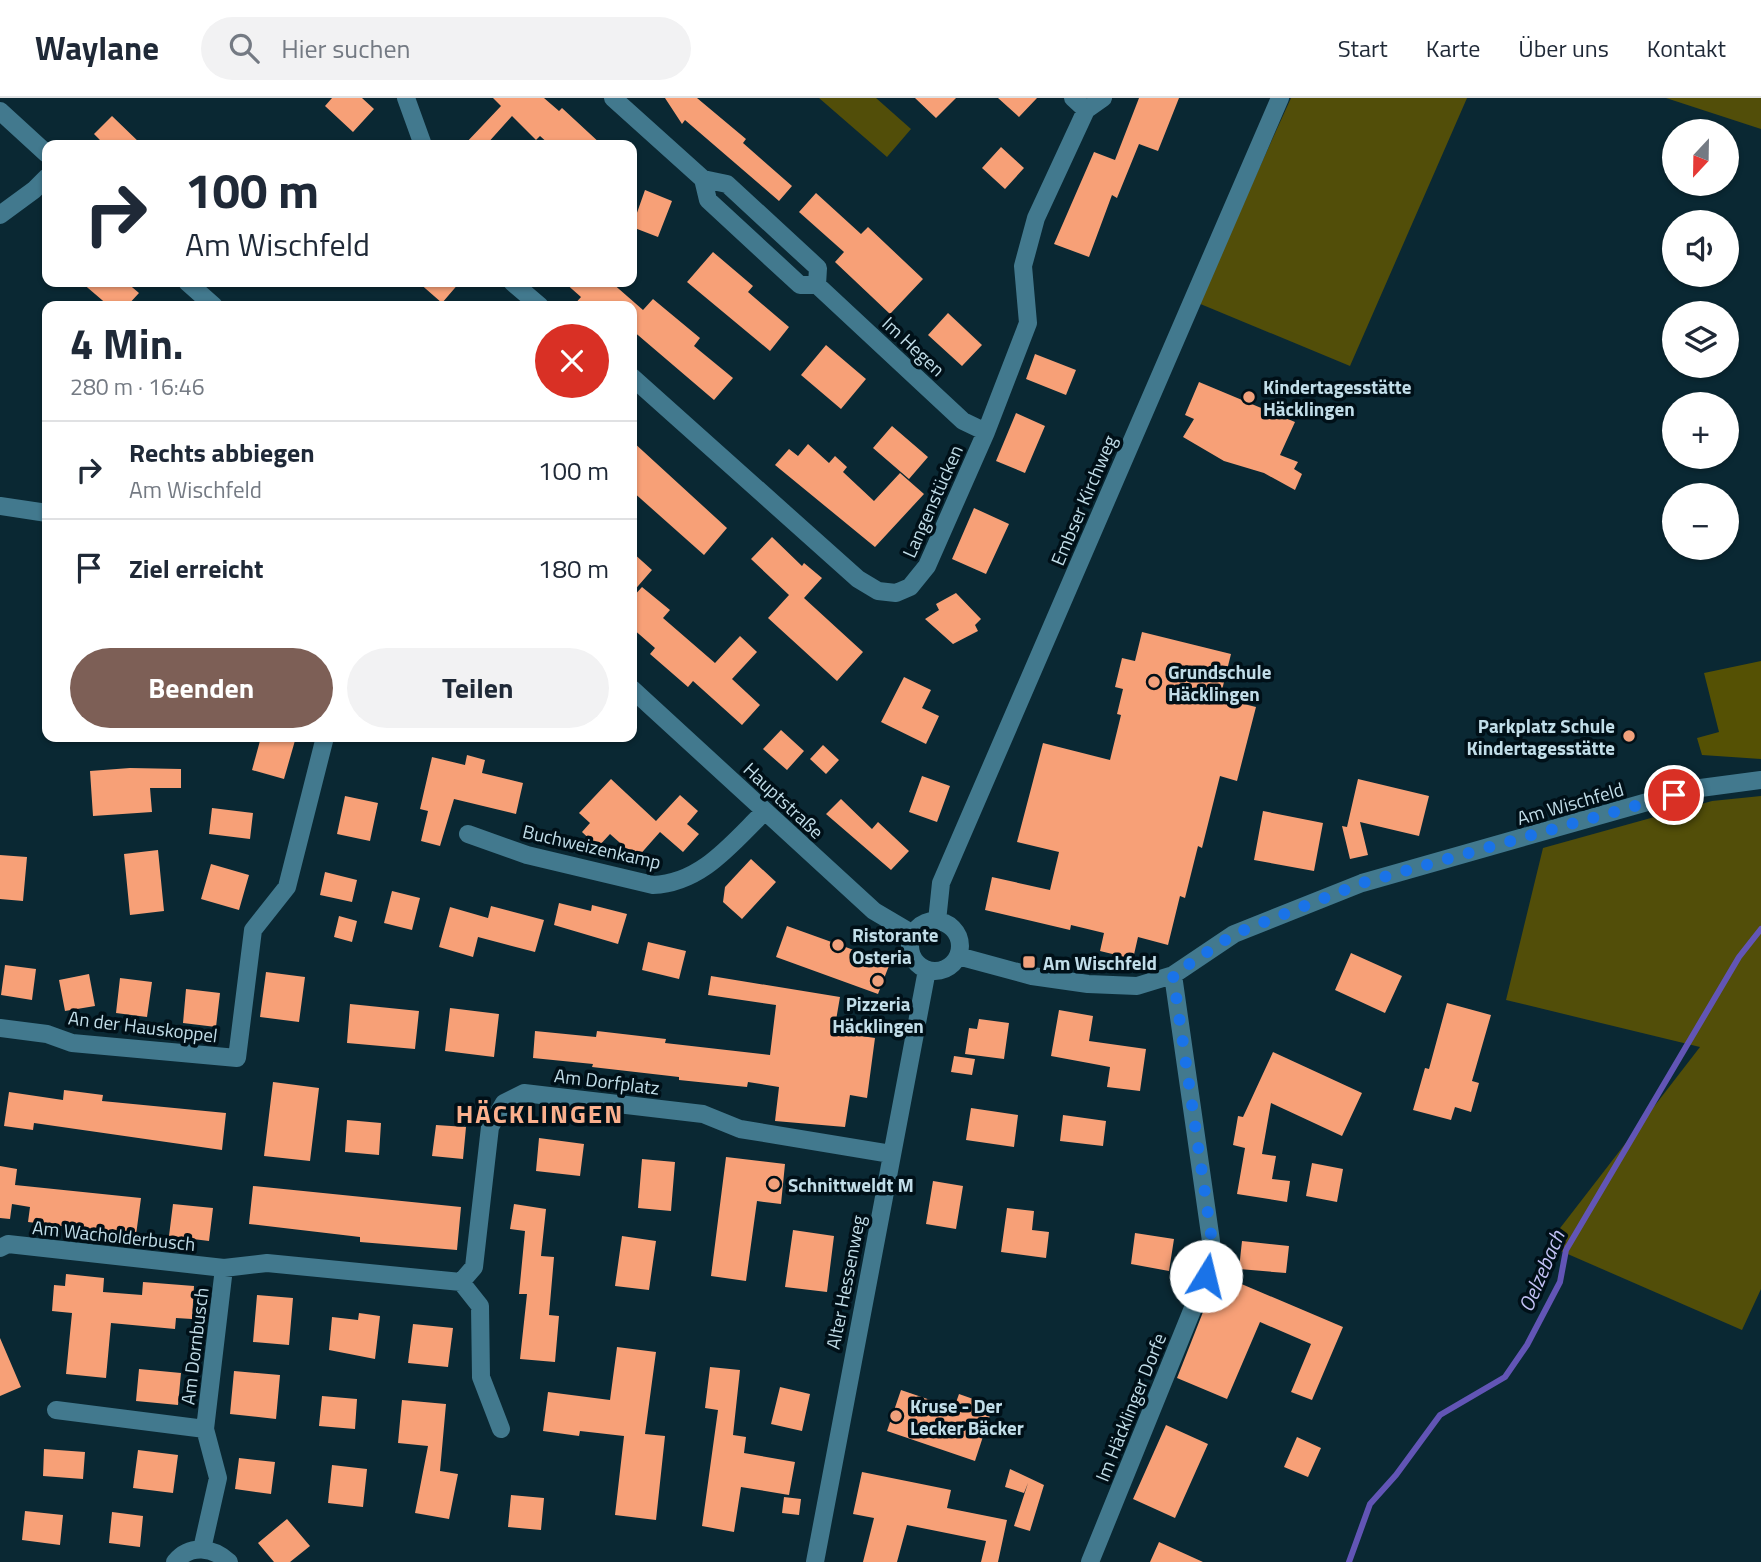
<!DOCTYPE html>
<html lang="de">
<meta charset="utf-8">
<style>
:root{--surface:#fff;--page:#f2f2f3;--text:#1f2937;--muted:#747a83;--line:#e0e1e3;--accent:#7d5f56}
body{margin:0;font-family:"Titillium Web",sans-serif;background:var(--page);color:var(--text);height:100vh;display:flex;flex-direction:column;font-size:26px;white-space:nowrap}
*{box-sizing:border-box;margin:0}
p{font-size:23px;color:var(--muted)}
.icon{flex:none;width:38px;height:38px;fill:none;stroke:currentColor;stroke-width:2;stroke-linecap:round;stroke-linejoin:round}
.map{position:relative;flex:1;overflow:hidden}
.details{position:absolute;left:42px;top:203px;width:595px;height:441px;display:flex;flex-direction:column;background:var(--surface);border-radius:14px;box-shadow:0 2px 5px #0004}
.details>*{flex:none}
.hud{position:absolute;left:42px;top:42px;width:595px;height:147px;border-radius:14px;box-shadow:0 2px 5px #0004;background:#fff;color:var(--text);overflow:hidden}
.needle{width:46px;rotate:202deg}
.fabs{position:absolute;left:1662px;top:21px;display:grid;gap:14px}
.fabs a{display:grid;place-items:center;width:77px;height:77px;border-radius:50%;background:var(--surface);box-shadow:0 2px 5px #0004;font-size:35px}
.pin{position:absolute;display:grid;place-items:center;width:60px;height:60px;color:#fff;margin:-30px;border:4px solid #fff;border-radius:50%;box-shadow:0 2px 7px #0007}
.me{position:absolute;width:77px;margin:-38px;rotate:9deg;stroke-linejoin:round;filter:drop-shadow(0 0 5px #0008)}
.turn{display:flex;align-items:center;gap:24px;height:147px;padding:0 28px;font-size:32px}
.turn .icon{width:91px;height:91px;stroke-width:2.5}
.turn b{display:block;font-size:49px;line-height:60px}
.round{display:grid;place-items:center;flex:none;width:74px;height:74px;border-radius:37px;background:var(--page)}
.overview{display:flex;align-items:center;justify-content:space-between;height:119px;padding:0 28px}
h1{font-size:42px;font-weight:700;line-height:52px}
.primary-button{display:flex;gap:14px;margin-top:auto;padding:14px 28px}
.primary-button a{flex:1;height:80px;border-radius:42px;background:var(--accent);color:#fff;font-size:28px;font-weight:700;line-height:80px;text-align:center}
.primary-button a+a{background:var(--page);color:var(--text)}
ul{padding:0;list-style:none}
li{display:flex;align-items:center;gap:21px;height:98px;padding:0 28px;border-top:2px solid var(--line)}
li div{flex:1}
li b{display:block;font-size:26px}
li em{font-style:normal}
header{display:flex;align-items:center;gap:42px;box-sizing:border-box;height:98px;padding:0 35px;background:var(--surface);border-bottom:2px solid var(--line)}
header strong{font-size:33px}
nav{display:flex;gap:38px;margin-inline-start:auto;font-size:24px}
.search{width:490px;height:63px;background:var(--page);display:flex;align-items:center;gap:18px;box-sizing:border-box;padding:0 24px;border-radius:38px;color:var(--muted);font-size:26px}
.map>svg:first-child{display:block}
.green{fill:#524e09}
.forest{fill:#555104}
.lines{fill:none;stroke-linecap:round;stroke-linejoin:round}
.stream{stroke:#6255b6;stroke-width:6}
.building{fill:#f7a077}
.street{stroke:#42798e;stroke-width:18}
.route{stroke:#1a73e8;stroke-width:12;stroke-dasharray:0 21.6}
.poi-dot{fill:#f1a17c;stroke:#001018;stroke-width:2.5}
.labels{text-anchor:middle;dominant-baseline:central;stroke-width:7;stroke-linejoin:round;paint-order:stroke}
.street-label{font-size:19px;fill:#c1dde8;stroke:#001018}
.poi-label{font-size:19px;font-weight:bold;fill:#c1dde8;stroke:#001018;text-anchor:start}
.water-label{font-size:21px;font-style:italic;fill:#c3c2f5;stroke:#001018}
.district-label{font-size:26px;font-weight:bold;letter-spacing:2px;fill:#fbb08d;stroke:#001018}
</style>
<header>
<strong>Waylane</strong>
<div class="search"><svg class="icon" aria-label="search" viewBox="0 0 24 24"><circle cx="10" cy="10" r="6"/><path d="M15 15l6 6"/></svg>Hier suchen</div>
<nav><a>Start</a><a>Karte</a><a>Über uns</a><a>Kontakt</a></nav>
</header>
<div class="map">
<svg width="1761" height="1464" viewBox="0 0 1761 1464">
<rect width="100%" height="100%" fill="#0a2833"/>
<path class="green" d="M819,0H876L911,31L887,59Z
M1291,0H1467L1350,268L1198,205Z
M1666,0H1761V31Z
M1761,698V1191L1742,1232L1547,1147L1700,949L1506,902L1543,750L1712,703Z"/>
<path class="forest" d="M1761,563V661L1702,657L1697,640L1719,634L1704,575Z"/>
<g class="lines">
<path class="stream" d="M1349,1464L1370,1406L1396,1377L1440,1317L1505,1279L1527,1247L1560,1184L1566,1152L1739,859L1761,831"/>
</g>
<path class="building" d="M332,0H362L374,11L353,34L325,8Z
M493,0H544L559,13L562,10L602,47H550L540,38L536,42L512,18L486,47H464L501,8Z
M665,0H697L746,41L743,45L792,88L779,103L685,22L682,26Z
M915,0H956L936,20Z
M998,0H1037L1019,19Z
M1139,0H1179L1158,53L1139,46L1117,100L1112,97L1089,159L1054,146L1094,54L1115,62Z
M112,18L142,47H105L94,36Z
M1001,49L1024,70L1005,91L982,70Z
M645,92L672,103L658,139L632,129Z
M816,95L861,136L868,129L923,181L890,216L835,164L844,154L799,114Z
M713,154L753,188L748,194L789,229L770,253L687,184Z
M81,184H126L139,195L127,208H109Z
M418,184H460L442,205Z
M564,184H611L643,212L653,201L700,240L694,248L733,280L714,302L632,232V208H573L581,199Z
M948,215L982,247L962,268L928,237Z
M826,247L866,281L841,311L801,277Z
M1035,256L1076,272L1066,297L1026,281Z
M1199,284L1295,324L1280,357L1298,364L1294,371L1302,376L1295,392L1264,375L1224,363L1183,339L1194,321L1185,317Z
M1016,315L1045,328L1025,375L996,363Z
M892,328L928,359L909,381L873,350Z
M632,343L727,430L704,457L632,393Z
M808,346L829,365L835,358L847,369L843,374L874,403L900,375L924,396L875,449L775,367L789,351L798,358Z
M974,410L1009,426L986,476L952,461Z
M772,439L802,468L804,465L822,480L804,500L863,554L837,583L768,520L789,497L751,461Z
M632,454L652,472L632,495Z
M642,489L670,512L663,520L715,565L740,538L757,554L732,581L760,607L742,627L693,583L688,589L650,556L655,550L632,530V500Z
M956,495L981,521L975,527L978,533L953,546L925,521L939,512L936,506Z
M1142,534L1231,556L1220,600L1256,609L1237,683L1220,678L1202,750L1198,748L1185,800L1180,798L1168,847L1138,839L1133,861L1100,853L1104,835L1071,827L1070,832L985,812L992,779L1050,792L1059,754L1017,744L1043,645L1110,662L1121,617L1117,616L1123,591L1115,589L1122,560L1135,563Z
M904,579L931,592L922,610L939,618L926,646L881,624Z
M781,632L804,653L787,672L763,651Z
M261,639H296L284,681L252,672Z
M823,647L839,662L826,676L810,661Z
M467,657L485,662L482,675L523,685L516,716L454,701L440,748L421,743L428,713L420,711L432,659L465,667Z
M130,670L181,671V690H150L152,714L93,718L90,673Z
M922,678L950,688L937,724L909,714Z
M611,681L656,723L680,697L698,713L687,726L699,736L683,754L660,734L637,760L610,736L598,749L582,734L590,725L579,715Z
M1358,681L1429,698L1419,738L1360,724L1368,757L1350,761L1342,728L1347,729Z
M345,698L378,705L370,743L337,736Z
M841,701L872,731L878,724L909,753L891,772L826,716Z
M212,710L253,715L250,741L209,736Z
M1263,713L1323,725L1314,773L1254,762Z
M158,752L164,813L130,817L124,756Z
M0,757L27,759L23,803L0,801Z
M751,761L776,784L742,821L723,804L725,789Z
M211,766L249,777L239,812L201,801Z
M325,774L357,782L352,804L320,797Z
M392,793L420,800L412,832L384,825Z
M559,805L591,813L592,807L627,816L618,846L554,827Z
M491,808L544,822L535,854L478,839L473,859L439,849L450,809L488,820Z
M339,818L357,823L352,844L334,839Z
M787,828L890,865L878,896L776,859Z
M648,844L686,853L679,881L642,872Z
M1351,855L1402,878L1385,915L1335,892Z
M5,867L36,871L32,902L1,897Z
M266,874L305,879L299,924L260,919Z
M89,876L95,908L65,913L59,882Z
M711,878L840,899L834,934L875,940L867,1000L850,997L845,1029L775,1023L779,989L748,984L747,989L679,982V979L592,969L593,966L533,960L535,933L596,939L597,933L666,941L665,945L770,957L776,907L708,897Z
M120,880L152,884L147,919L116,915Z
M186,891L220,895L216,929L183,925Z
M1447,905L1491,917L1472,983L1479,985L1471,1014L1455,1009L1451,1022L1413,1012L1425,970L1429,971Z
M350,906L419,913L415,951L347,945Z
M450,910L499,916L494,959L445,953Z
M1059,912L1093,918L1089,943L1146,951L1140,993L1107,989L1110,969L1051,958Z
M979,921L1009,925L1004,961L965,956L969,930L977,931Z
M1273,954L1362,995L1342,1038L1271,1005L1262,1056L1276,1058L1272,1081L1290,1083L1287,1104L1237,1096L1245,1050L1233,1047L1238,1018L1243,1019Z
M954,958L975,961L972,977L951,974Z
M273,984L319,990L310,1063L264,1058Z
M64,992L103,997L102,1003L226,1015L222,1052L34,1025L33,1032L4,1028L9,994L63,1002Z
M971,1010L1018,1017L1014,1049L966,1042Z
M1063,1017L1106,1023L1103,1048L1060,1043Z
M347,1022L381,1025L379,1057L345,1054Z
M436,1027L466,1029L463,1061L432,1058Z
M539,1040L584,1046L580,1078L536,1073Z
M726,1059L785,1066L781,1106L757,1103L746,1183L711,1178Z
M642,1061L675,1064L671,1113L638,1110Z
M1312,1065L1343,1071L1337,1104L1306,1098Z
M0,1068L17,1071L15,1087L141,1100L136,1137L28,1124L30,1109L12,1106L10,1121L0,1120Z
M933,1083L963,1088L956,1131L926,1126Z
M253,1088L461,1109L457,1152L360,1144V1139L249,1126Z
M173,1106L213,1110L209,1143L169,1138Z
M514,1106L546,1111L541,1158L554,1159L549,1217L559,1218L555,1264L520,1261L527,1196H519L525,1133L510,1131Z
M1007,1110L1034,1113L1032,1132L1049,1134L1046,1160L1001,1154Z
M793,1132L834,1138L827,1194L785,1189Z
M1135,1135L1174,1141L1169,1173L1131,1166Z
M622,1138L656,1143L649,1192L615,1188Z
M1242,1143L1289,1148L1286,1175L1239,1171Z
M66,1176L104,1180L103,1194L142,1197L143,1184L194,1188L192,1221L176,1220L175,1231L111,1225L106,1280L66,1276L72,1215L52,1213L54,1187L65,1188Z
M1218,1176L1343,1229L1312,1302L1291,1294L1311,1246L1260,1224L1227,1301L1177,1280Z
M257,1197L293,1200L289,1247L253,1244Z
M359,1215L380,1218L375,1261L329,1252L332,1219L358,1222Z
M413,1226L453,1230L448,1269L408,1265Z
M0,1240L21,1289L0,1298Z
M617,1249L656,1254L645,1336L665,1338L656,1422L615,1417L624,1338L580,1333L579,1338L543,1333L548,1294L610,1302Z
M710,1269L740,1272L733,1337L746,1339L744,1355L795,1364L789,1397L741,1389L734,1434L702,1428L718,1312L705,1310Z
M139,1271L181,1275L178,1307L136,1303Z
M234,1273L280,1277L276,1321L230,1316Z
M780,1289L810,1296L802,1333L771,1326Z
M901,1292L954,1310L959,1296L993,1308L975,1363L887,1333Z
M322,1298L357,1301L355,1331L319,1328Z
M402,1302L446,1306L440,1373L458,1376L449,1421L415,1415L428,1348L398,1345Z
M1166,1327L1208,1346L1175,1420L1133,1401Z
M1297,1339L1321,1350L1308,1379L1284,1369Z
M44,1351L85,1354L83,1381L43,1378Z
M138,1352L178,1357L173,1395L133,1390Z
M239,1360L275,1364L271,1396L235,1391Z
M332,1367L367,1371L363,1409L328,1405Z
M1010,1371L1044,1387L1030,1433L1014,1428L1028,1385L1024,1395L1005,1389Z
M862,1374L951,1392L947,1410L1007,1422L998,1464H981L986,1443L907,1427L897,1464H863L874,1420L853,1416Z
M511,1397L544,1400L541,1432L508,1429Z
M784,1399L801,1401L799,1417L782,1415Z
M25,1413L63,1417L60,1447L22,1442Z
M112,1414L143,1418L140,1449L109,1445Z
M287,1421L310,1448L290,1464H274L258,1445Z
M1159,1444L1203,1464H1150Z"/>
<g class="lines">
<path class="street" d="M406,0L423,47
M613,0L703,81L727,86L818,170L817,187L963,323L986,334
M1073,0L1086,12
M0,13L47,56
M703,81L708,102L800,187H817
M0,117L34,92L47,79
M187,184L214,208
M512,184L540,208
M632,279L858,481L878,493L896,495L910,489L927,468L986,334L1028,225L1023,168L1036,120L1086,12L1103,0
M0,408L47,415
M632,591L874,813L913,836
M468,736L527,757L653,787C702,785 732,745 765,713
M910 848a25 25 0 1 1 50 0a25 25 0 1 1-50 0Z
M937,823L941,785L1280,0
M958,858L1032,878L1088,886L1137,888L1173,877L1234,836L1362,785L1693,691L1761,682
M0,930L47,936L72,945L237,960L253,832L287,789L325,639
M0,1150L8,1146L224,1170L267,1165L461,1184L474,1169L490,1029L504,1005L524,995L703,1016L740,1031L891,1056
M461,1184L480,1208L481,1279L501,1331
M56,1312L205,1331
M202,1451L218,1380L205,1331L224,1170
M175,1464C190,1446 213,1449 229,1464
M815,1464L927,872
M1090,1464L1206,1178L1211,1143L1173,877"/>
</g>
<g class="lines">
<path class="route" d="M1206,1178L1212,1143L1173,877L1234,836L1362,785L1674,697"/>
</g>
<g class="poi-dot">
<circle cx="1249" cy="299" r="7"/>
<circle cx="1154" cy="584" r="7"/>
<circle cx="1629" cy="638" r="7"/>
<circle cx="838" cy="847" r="7"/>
<rect x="1022" y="857" width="14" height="14" rx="3.5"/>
<circle cx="878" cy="883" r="7"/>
<circle cx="774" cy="1086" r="7"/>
<circle cx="896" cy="1318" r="7"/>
</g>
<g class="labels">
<g class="street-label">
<text transform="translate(914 248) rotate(43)">Im Hegen</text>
<text transform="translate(1083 402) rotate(-67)">Embser Kirchweg</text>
<text transform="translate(932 403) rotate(-66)">Langenstücken</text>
<text transform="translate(784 702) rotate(43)">Hauptstraße</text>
<text transform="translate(1570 705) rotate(-16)">Am Wischfeld</text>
<text transform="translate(592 748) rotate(13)">Buchweizenkamp</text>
<text transform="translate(143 928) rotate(7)">An der Hauskoppel</text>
<text transform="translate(607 983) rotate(7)">Am Dorfplatz</text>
<text transform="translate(114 1137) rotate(6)">Am Wacholderbusch</text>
<text transform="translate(845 1184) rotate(-79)">Alter Hessenweg</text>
<text transform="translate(194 1248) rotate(-83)">Am Dornbusch</text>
<text transform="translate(1130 1309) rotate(-68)">Im Häcklinger Dorfe</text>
</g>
<g class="poi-label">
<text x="1263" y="288">Kindertagesstätte<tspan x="1263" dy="22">Häcklingen</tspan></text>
<text x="1168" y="573">Grundschule<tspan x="1168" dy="22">Häcklingen</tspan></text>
<text x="1615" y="627" text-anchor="end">Parkplatz Schule<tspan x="1615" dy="22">Kindertagesstätte</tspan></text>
<text x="852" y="836">Ristorante<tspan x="852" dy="22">Osteria</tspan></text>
<text x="1043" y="864">Am Wischfeld</text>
<text x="878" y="905" text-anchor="middle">Pizzeria<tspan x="878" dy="22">Häcklingen</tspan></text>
<text x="788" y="1086">Schnittweldt M</text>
<text x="910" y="1307">Kruse - Der<tspan x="910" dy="22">Lecker Bäcker</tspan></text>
</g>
<g class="water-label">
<text transform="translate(1541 1173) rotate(-67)">Oelzebach</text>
</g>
<g class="district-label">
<text x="540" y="1015">HÄCKLINGEN</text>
</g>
</g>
</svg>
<div class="fabs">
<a><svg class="needle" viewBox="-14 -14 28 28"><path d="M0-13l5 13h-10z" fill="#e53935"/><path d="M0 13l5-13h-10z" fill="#747a83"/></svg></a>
<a><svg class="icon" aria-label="sound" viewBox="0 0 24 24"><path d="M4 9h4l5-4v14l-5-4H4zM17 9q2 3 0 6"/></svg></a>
<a><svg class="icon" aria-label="layers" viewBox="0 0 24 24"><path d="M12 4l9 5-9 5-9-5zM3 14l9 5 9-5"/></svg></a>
<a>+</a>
<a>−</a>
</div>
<div class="pin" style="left:1674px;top:697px;background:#d93025"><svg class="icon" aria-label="arrive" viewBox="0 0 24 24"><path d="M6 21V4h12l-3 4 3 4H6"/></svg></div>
<svg class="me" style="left:1206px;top:1178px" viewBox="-20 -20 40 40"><circle r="19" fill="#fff"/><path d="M0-13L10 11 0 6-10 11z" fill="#1a73e8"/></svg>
<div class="hud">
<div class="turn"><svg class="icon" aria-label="right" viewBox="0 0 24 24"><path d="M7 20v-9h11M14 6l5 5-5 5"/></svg><div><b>100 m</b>Am Wischfeld</div></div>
</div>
<section class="details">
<div class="overview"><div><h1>4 Min.</h1><p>280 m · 16:46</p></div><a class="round" style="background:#d93025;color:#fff"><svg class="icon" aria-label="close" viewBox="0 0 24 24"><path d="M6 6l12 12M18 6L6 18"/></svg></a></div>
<ul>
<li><svg class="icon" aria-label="right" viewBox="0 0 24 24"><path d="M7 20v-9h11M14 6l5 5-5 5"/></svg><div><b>Rechts abbiegen</b><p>Am Wischfeld</p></div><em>100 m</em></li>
<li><svg class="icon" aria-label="arrive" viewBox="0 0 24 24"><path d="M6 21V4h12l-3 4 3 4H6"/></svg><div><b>Ziel erreicht</b></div><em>180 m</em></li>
</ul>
<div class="primary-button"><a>Beenden</a><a>Teilen</a></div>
</section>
</div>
